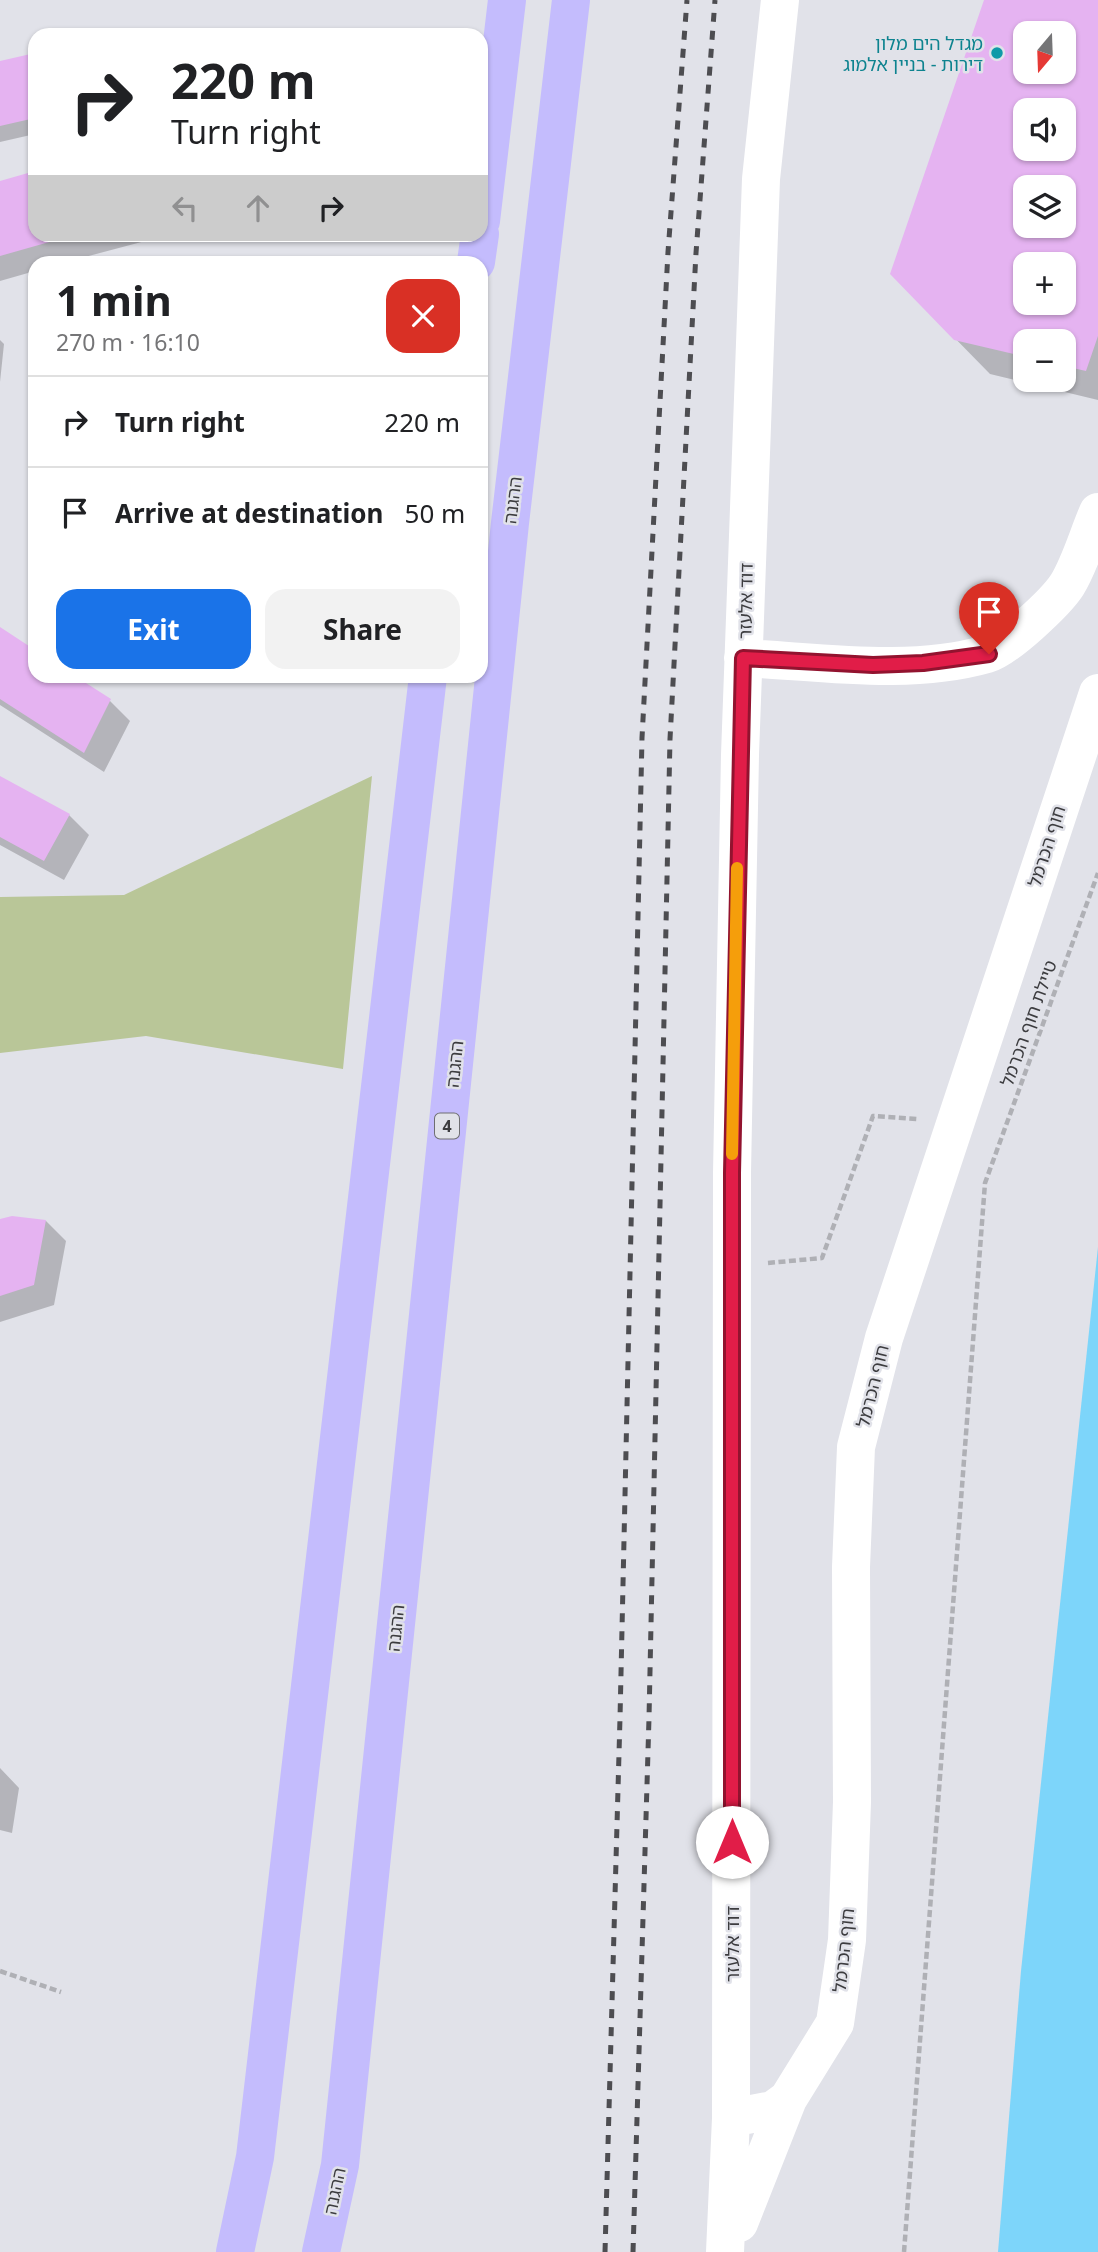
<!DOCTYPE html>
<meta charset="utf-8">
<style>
:root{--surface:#fff;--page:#f2f2f2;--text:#202124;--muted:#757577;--line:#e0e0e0;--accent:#1a73e8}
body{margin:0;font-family:"Noto Sans","Noto Sans Hebrew",sans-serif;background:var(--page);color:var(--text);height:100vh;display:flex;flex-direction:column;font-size:26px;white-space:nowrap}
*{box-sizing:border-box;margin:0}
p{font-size:23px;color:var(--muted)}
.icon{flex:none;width:38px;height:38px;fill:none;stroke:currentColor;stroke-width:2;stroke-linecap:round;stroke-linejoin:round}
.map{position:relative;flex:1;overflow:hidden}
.side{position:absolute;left:28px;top:256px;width:460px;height:427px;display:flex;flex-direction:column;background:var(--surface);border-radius:21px;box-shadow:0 2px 5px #0004}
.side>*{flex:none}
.top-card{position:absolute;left:28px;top:28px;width:460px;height:214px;border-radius:21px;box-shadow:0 2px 5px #0004;background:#fff;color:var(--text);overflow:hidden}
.needle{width:46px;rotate:199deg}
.tools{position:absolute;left:1013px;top:21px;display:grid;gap:14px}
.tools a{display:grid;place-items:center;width:63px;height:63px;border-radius:14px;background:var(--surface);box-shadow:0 2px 5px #0004;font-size:35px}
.pin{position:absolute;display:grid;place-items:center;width:60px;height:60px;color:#fff;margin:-72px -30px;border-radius:50% 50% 50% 0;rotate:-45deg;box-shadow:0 0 7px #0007}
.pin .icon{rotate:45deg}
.me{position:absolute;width:77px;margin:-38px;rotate:0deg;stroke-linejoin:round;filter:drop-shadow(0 0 5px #0008)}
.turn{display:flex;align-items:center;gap:24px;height:147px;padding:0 28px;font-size:32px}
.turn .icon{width:91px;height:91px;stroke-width:2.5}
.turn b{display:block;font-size:49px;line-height:60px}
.lanes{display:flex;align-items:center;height:66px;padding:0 28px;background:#0003;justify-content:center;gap:35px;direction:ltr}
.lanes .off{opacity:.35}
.round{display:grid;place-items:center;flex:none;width:74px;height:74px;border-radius:21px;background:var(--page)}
.overview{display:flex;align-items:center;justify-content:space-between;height:119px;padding:0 28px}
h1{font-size:42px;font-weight:700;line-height:52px}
.action{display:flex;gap:14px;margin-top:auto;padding:14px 28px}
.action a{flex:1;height:80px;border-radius:21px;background:var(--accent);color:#fff;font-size:28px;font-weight:700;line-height:80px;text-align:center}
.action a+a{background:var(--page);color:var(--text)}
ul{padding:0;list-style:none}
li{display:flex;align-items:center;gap:21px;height:91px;padding:0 28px;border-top:2px solid var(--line)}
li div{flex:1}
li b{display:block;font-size:26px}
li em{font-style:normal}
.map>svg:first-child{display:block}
.green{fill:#b9c698}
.water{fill:#7dd5fa}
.shadow{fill:#0003;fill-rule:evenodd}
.building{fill:#e5b3f1;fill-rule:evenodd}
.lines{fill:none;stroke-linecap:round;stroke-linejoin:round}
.path{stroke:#afb0b5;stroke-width:4.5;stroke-dasharray:7 3.5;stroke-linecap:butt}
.minor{stroke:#fff;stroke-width:38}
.highway{stroke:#c4bcfd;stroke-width:38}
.rail{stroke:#4d4d51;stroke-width:5;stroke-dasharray:9 9;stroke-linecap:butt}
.route-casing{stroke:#92132f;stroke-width:18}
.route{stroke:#e11d48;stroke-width:12}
.slow{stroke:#f59e0b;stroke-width:12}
.culture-dot{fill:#0f9aa8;stroke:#e1e2e9;stroke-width:2.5}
.labels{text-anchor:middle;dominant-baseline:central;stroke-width:5;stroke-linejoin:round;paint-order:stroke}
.shield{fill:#e1e2e9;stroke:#6e6e72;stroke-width:2}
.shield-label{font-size:16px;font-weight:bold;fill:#3c3c3f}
.culture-label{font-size:18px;fill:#0d838f;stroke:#e1e2e9;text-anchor:end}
.street-label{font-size:18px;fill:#3c3c3f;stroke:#e1e2e9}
</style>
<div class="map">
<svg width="1098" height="2252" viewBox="0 0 1098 2252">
<rect width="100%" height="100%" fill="#e1e2e9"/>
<path class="green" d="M372,776L343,1069L146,1036L0,1053V897L124,895Z"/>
<path class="water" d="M1098,1247V2252H998L1021,1971Z"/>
<path class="shadow" d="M986,0H1098V400L990,374L892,274ZM1026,33H1064V72H1026ZM1026,110H1064V149H1026ZM1026,187H1064V226H1026ZM1026,264H1064V303H1026ZM1026,341H1064V380H1026Z
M35,55V134L0,142V63Z
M35,173V234H147L149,240L66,262H35V271L0,281V183Z
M0,340L4,344L0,382Z
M0,629L35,652V676H71L110,701L130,721L104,772L0,705Z
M0,778L69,815L89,835L64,880L0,845Z
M0,1221H46L66,1241L54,1305L0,1322Z
M0,1768L19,1788L12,1833L0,1830Z"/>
<path class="building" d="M984,0H1098V336L1086,371L1064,366V341H1026V357L954,340L890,274ZM1026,33H1064V72H1026ZM1026,110H1064V149H1026ZM1026,187H1064V226H1026ZM1026,264H1064V303H1026Z
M35,53V118L0,126V61Z
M35,171V234L74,235L0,256V181Z
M0,627L35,650V676H75L111,699L84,753L0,699Z
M0,776L70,814L44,861L0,837Z
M12,1216L46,1220L34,1285L0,1296V1219Z"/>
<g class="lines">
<path class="path" d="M768,1263L822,1258L873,1116L917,1119
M0,1971L61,1992
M904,2252L985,1183L1098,873"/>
<path class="minor" d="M743,658C822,662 910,676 987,654C1006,649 1056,602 1067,585C1080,564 1088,535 1098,512
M731,2118L773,2110L788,2099L835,2023L847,1940L852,1802L851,1567L856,1447L884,1338L1098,693
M739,2223L788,2099
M725,2252L731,2118L732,1173L740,755L761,179L780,0"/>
<path class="highway" d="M481,221L507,0
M476,262L480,234
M235,2252L255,2157L428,676
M321,2252L340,2165L510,523L571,0"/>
<path class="rail" d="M605,2252L620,1718L642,738L668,252L687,0
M633,2252L649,1718L670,739L696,253L715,0"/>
</g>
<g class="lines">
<g class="route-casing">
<path id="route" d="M732,1842V1173L743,658L873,665L923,663L989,654"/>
</g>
<use href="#route" class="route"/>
<path class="slow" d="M732,1154L737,868"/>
</g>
<circle class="culture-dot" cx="997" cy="53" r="7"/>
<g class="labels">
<rect class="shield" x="435" y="1113.5" width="24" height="25" rx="5"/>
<g class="shield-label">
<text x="447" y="1126">4</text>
</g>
<g class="culture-label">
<text x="983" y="43">מגדל הים מלון<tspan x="983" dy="21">דירות - בניין אלמוג</tspan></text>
</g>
<g class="street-label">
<text transform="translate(512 500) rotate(-83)">ההגנה</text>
<text transform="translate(745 601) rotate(-89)">דוד אלעזר</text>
<text transform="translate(1046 846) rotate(-72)">חוף הכרמל</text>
<text transform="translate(1028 1023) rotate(-70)">טיילת חוף הכרמל</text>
<text transform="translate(454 1064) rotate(-84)">ההגנה</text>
<text transform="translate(872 1386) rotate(-76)">חוף הכרמל</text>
<text transform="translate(395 1628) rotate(-84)">ההגנה</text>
<text transform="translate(732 1944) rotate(-90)">דוד אלעזר</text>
<text transform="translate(843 1950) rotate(-84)">חוף הכרמל</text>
<text transform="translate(334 2191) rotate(-78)">ההגנה</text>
</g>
</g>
</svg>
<div class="tools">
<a><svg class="needle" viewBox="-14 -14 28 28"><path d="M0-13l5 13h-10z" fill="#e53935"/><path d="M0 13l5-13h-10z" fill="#757577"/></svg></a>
<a><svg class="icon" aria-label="sound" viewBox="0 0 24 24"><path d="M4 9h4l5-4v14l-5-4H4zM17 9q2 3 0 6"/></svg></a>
<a><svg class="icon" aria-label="layers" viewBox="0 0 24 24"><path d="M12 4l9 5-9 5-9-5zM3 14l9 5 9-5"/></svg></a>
<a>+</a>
<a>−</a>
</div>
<div class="pin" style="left:989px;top:654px;background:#d93025"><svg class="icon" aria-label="arrive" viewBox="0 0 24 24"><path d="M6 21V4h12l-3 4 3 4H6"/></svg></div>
<svg class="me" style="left:732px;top:1842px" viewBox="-20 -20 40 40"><circle r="19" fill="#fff"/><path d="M0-13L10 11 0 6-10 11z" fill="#e11d48"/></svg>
<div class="top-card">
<div class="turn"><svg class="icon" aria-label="right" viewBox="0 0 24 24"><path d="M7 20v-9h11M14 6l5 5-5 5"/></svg><div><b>220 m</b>Turn right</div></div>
<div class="lanes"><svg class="icon off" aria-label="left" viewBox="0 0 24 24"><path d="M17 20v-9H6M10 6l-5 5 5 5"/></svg><svg class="icon off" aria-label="ahead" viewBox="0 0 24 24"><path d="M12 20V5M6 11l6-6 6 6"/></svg><svg class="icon" aria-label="right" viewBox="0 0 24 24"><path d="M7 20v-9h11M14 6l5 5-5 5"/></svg></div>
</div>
<section class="side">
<div class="overview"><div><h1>1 min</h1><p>270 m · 16:10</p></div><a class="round" style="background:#d93025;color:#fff"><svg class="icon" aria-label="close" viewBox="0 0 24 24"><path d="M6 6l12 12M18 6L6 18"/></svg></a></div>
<ul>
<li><svg class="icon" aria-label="right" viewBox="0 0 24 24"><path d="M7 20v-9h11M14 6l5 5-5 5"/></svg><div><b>Turn right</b></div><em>220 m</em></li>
<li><svg class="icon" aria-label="arrive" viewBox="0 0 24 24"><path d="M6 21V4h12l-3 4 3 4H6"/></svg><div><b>Arrive at destination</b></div><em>50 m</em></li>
</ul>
<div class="action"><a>Exit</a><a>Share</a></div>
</section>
</div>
